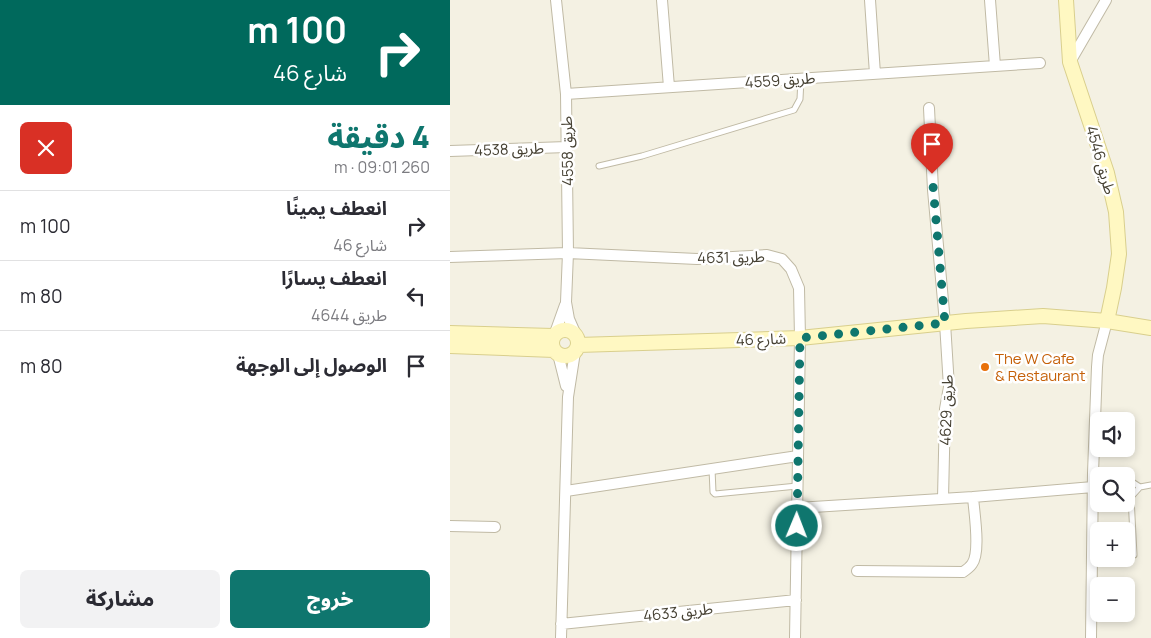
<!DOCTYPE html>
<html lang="ar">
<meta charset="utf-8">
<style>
:root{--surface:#fff;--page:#f2f2f3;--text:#2b2b33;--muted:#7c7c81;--line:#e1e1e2;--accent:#0f766e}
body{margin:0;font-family:Manrope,"Noto Sans Arabic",sans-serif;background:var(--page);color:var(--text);direction:rtl;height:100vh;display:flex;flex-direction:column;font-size:19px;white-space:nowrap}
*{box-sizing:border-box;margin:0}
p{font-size:16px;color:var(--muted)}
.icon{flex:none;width:28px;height:28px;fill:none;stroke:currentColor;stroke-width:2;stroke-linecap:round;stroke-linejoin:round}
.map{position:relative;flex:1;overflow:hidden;direction:ltr}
.side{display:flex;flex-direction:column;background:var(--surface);width:450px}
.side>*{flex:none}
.hud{background:#00695c;color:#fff;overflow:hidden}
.buttons{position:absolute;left:640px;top:412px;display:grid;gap:10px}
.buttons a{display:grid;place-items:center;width:45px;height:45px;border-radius:8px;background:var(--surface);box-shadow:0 2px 8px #0003;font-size:25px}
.pin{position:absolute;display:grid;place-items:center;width:42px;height:42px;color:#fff;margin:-51px -21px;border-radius:50% 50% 50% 0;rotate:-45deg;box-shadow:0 0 5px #0007}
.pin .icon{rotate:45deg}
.me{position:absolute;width:55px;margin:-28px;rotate:1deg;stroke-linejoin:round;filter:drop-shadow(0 0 4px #0008)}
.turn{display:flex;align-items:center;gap:18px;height:105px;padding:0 20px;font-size:22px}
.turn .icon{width:65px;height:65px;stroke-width:2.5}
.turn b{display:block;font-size:35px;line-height:42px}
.round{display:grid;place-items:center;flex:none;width:52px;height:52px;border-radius:8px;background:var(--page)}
.overview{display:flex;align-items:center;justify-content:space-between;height:85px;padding:0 20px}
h1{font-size:30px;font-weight:800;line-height:38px;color:var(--accent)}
.primary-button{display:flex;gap:10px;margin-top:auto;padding:10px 20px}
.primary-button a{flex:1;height:58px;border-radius:8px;background:var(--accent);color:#fff;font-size:20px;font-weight:800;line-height:58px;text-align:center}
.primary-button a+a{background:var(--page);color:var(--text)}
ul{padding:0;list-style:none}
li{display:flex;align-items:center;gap:15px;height:70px;padding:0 20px;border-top:1px solid var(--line)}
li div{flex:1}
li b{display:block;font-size:19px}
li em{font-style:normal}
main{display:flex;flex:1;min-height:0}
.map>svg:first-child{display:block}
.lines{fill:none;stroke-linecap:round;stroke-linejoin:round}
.lane-casing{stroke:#c0baa5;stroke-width:7}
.street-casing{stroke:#c0baa5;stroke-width:12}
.secondary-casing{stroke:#d9cf8d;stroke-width:16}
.lane{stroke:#fff;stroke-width:5}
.street{stroke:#fff;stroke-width:10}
.secondary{stroke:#fff8c2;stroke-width:14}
.route{stroke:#0f766e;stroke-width:9;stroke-dasharray:0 16.2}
.food-dot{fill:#e8710a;stroke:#fff;stroke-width:2}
.labels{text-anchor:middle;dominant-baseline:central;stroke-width:5;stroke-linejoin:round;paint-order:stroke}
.street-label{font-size:15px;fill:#464133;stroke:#fff}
.food-label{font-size:15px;fill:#c56008;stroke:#fff;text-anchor:start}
</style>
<main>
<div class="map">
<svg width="701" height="638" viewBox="0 0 701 638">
<rect width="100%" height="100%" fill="#f4f1e3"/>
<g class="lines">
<g class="lane-casing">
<path id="lane" d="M149,166L192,156L344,110L350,99L351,79
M262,469L263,492L265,494L347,486
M643,473L666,476
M676,478L690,487
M676,497H681L690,487L701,485
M681,497L684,555"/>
</g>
<g class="street-casing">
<path id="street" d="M106,0L116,94L118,253L116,302L119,319L126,335
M212,0L219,87
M420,0L425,74
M540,0L545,66
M620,62L656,0
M116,94L590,63
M479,108L483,190L495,323L499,387L495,409L493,498
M0,151L117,147
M0,257L118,253L247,259L317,255L332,259L341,269L349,288L350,338L345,638
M105,333L115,305
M108,354L116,386
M116,491L348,456
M347,508L523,497L643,487
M0,526L45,527
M407,571L513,572C516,570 520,567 522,564C531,552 524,512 523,497
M111,624L346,600
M111,638L118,397L125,352
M641,638L643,473L647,367L648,355L657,321"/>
</g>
<g class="secondary-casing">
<path id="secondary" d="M616,0L620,62L657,173L666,212L669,254L664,288L657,321
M102 343a13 13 0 1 1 26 0a13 13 0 1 1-26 0Z
M0,333L103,336
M128,345L350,338L516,321L593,316L657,321L701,328
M0,346L104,350"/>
</g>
<use href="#lane" class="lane"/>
<use href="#street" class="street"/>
<use href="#secondary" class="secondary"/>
</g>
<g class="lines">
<path class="route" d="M347,526L350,338L495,323L482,174"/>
</g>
<circle class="food-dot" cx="535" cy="367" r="5"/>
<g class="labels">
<g class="street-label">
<text transform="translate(330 80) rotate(-4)">طريق 4559</text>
<text transform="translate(59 149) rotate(-2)">طريق 4538</text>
<text transform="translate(117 151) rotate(-91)">طريق 4558</text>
<text transform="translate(651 160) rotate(74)">طريق 4546</text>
<text transform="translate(281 257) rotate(-1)">طريق 4631</text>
<text transform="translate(311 339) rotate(-2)">شارع 46</text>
<text transform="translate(496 410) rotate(-88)">طريق 4629</text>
<text transform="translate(228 612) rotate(-6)">طريق 4633</text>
</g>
<g class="food-label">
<text x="545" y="358">The W Cafe<tspan x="545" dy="17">&amp; Restaurant</tspan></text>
</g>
</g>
</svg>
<div class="buttons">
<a><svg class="icon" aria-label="sound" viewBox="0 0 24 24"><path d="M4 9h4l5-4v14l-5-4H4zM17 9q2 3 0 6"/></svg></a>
<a><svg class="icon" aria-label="search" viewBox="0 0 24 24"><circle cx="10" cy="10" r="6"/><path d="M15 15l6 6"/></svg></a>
<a>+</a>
<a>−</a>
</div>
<div class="pin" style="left:482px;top:174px;background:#d93025"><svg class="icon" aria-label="arrive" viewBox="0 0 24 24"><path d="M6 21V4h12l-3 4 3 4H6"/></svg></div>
<svg class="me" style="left:347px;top:526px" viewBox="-20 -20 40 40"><circle r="17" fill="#0f766e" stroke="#fff" stroke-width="3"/><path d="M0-11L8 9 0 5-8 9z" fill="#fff"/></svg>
</div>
<section class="side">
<div class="hud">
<div class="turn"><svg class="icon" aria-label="right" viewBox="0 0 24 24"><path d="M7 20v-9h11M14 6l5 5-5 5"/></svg><div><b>100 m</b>شارع 46</div></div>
</div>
<div class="overview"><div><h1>4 دقيقة</h1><p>260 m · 09:01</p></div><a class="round" style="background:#d93025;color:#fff"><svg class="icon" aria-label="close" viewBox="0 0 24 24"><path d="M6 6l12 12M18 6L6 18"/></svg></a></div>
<ul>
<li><svg class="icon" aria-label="right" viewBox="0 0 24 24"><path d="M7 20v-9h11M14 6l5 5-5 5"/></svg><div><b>انعطف يمينًا</b><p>شارع 46</p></div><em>100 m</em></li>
<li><svg class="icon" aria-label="left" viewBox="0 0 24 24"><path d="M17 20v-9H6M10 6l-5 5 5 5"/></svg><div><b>انعطف يسارًا</b><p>طريق 4644</p></div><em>80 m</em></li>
<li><svg class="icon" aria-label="arrive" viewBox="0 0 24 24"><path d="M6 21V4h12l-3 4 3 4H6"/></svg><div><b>الوصول إلى الوجهة</b></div><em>80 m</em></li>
</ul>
<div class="primary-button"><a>خروج</a><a>مشاركة</a></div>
</section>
</main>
